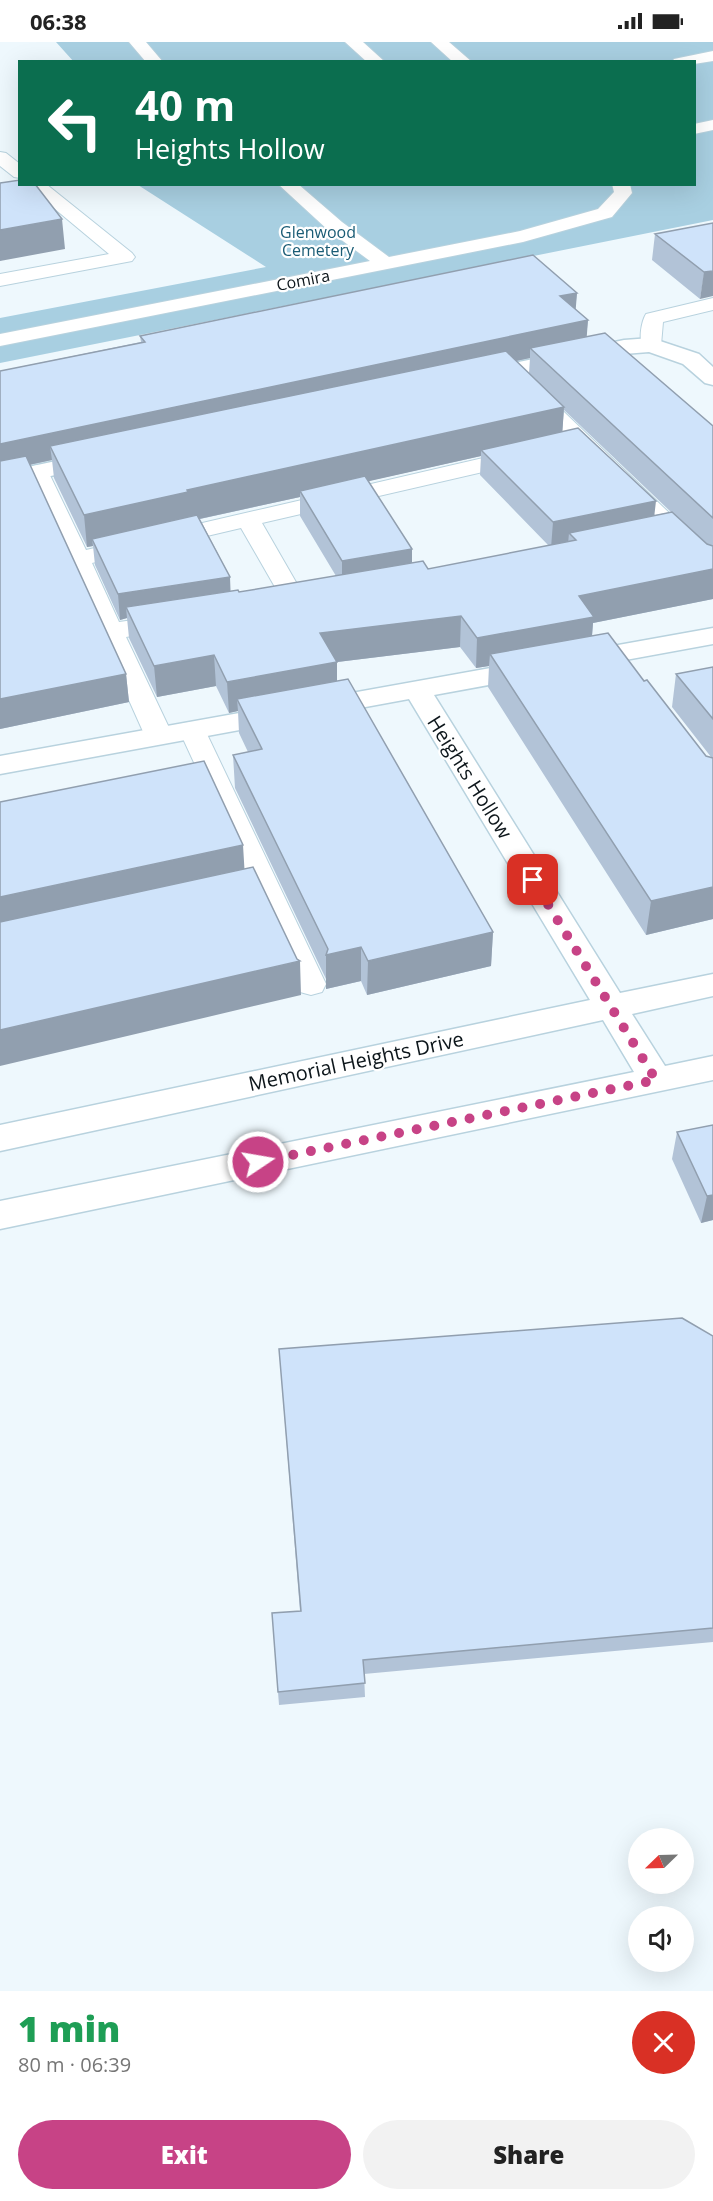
<!DOCTYPE html>
<meta charset="utf-8">
<style>
:root{--surface:#fff;--page:#f2f2f2;--text:#222;--muted:#767676;--accent:#c74386}
body{margin:0;font-family:"Open Sans",sans-serif;background:var(--page);color:var(--text);height:100vh;display:flex;flex-direction:column;font-size:22px;white-space:nowrap}
*{box-sizing:border-box;margin:0}
p{font-size:20px;color:var(--muted)}
.icon{flex:none;width:33px;height:33px;fill:none;stroke:currentColor;stroke-width:2;stroke-linecap:round;stroke-linejoin:round}
.map{position:relative;height:1949px;overflow:hidden}
.details{display:flex;flex-direction:column;background:var(--surface);flex:1}
.details>*{flex:none}
.top-card{position:absolute;left:18px;top:18px;width:678px;height:126px;border-radius:0px;box-shadow:0 6px 24px #0002;background:#0b6e4f;color:#fff;overflow:hidden}
.needle{width:39px;rotate:247deg}
.fabs{position:absolute;left:628px;top:1786px;display:grid;gap:12px}
.fabs a{display:grid;place-items:center;width:66px;height:66px;border-radius:50%;background:var(--surface);box-shadow:0 6px 24px #0002;font-size:30px}
.pin{position:absolute;display:grid;place-items:center;width:51px;height:51px;color:#fff;margin:-26px;border-radius:12px;box-shadow:0 3px 9px #0006}
.me{position:absolute;width:66px;margin:-33px;rotate:78deg;stroke-linejoin:round;filter:drop-shadow(0 0 4px #0008)}
.turn{display:flex;align-items:center;gap:21px;height:126px;padding:0 18px;font-size:27px}
.turn .icon{width:78px;height:78px;stroke-width:2.5}
.turn b{display:block;font-size:42px;line-height:51px}
.round{display:grid;place-items:center;flex:none;width:63px;height:63px;border-radius:32px;background:var(--page)}
.summary{display:flex;align-items:center;justify-content:space-between;height:102px;padding:0 18px}
h1{font-size:36px;font-weight:800;line-height:45px;color:#1e9e55}
.primary-button{display:flex;gap:12px;margin-top:auto;padding:12px 18px}
.primary-button a{flex:1;height:69px;border-radius:36px;background:var(--accent);color:#fff;font-size:24px;font-weight:800;line-height:69px;text-align:center}
.primary-button a+a{background:var(--page);color:var(--text)}
.status{display:flex;justify-content:space-between;align-items:center;height:42px;padding:0 30px;background:var(--surface);direction:ltr}
.status svg{height:16px;fill:currentColor}
.map>svg:first-child{display:block}
.green{fill:#a8cfe1}
.lines{fill:none;stroke-linecap:round;stroke-linejoin:round}
.service-casing{stroke:#b8d2de;stroke-width:2}
.minor-casing{stroke:#b8d2de;stroke-width:3}
.service{fill:#fff;fill-rule:evenodd}
.minor{fill:#fff;fill-rule:evenodd}
.wall{fill:#b2c3d7;fill-rule:evenodd}
.shaded-wall{fill:#919faf}
.building{fill:#cfe3fa;stroke:#919faf;stroke-width:1.5}
.route{stroke:#c74386;stroke-width:10;stroke-dasharray:0 18}
.labels{text-anchor:middle;dominant-baseline:central;stroke-width:4.5;stroke-linejoin:round;paint-order:stroke}
.far-park-label{font-size:16px;fill:#1a5c75;stroke:#fff}
.far-street-label{font-size:16px;fill:#0d161b;stroke:#fff}
.street-label{font-size:20px;fill:#0d161b;stroke:#fff}
</style>
<div class="status"><b>06:38</b><svg viewBox="0 0 49 12"><path d="M0 12V9h3v3zM5 12V6h3v6zM10 12V3h3v9zM15 12V0h3v12zM26 1h20v11H26zM47 4h2v5h-2z"/></svg></div>
<div class="map">
<svg width="713" height="1949" viewBox="0 0 713 1949">
<rect width="100%" height="100%" fill="#eef8fd"/>
<path class="green" d="M56,0H713V178L0,321V276L266,225L138,143L694,142V20H74Z"/>
<g class="lines">
<g class="service-casing">
<path id="service" d="M129,0H146L163,20H146Z
M345,0H363L385,20H367Z
M431,0H449L472,20H453Z
M713,9V19L694,22V20H672L674,17Z
M713,78V88L694,92V82Z
M0,110L6,111L20,122V136L14,135L0,124Z
M25,142H46L132,211L135,215L132,219L0,244V232L109,212Z
M278,142H298L342,180L389,215L520,189L598,167L614,150L612,142H630L632,151L612,175L523,200L0,304V292L370,219L328,188Z
M713,256V268L663,280L661,303L658,307L651,309L644,307C638,300 641,280 646,272Z
M532,346L540,347L713,513V533L704,531L524,357L521,352L524,347Z
M522,407L530,409L533,414L530,419L262,481L308,561L305,566L296,568L287,566L241,486L92,521L119,580L170,573L179,576L183,581L179,586L126,595L173,694L169,700L159,702L149,700L145,694L27,430L30,425L38,423L46,425L86,508Z
M192,680L202,682L205,688L326,942L322,950L311,953L300,950L296,942L179,688L182,682Z"/>
</g>
<g class="minor-casing">
<path id="minor" d="M651,296L699,312L713,325V343L705,341L683,322L649,310L624,312L480,342L472,340L469,335L472,330L480,328L624,298Z
M98,410L106,412L110,417L106,422L0,445V431Z
M713,586V602L434,653L620,951L713,932V954L632,972L665,1024L713,1014V1038L0,1187V1159L634,1030L603,978L0,1109V1083L590,958L409,657L0,732V714Z"/>
</g>
<use href="#service" class="service"/>
<use href="#minor" class="minor"/>
</g>
<path class="wall" d="M713,181L700,257L652,218L655,192Z
M577,251L575,267L588,278L586,295L713,384V557L593,581L592,594L644,639L706,714L711,715L672,665L676,632L713,625V877L646,893L488,645L489,624L476,626L460,605L337,620V639L493,890L491,924L367,953L361,939L326,947V937L235,746L233,713L248,710L239,691L238,669L229,671L216,644L157,655L129,596L127,576L120,578L95,523L93,504L87,505L54,436L52,418L30,423L126,632L129,660L0,687V329L141,300L140,294ZM530,316L529,331L516,319ZM564,368L671,470L655,473L562,390ZM481,414L480,433L549,504L428,527L412,521V507L368,439ZM300,455V474L336,534L239,550L230,549V535L200,477Z
M713,1083V1178L701,1181L672,1117L677,1090Z
M713,1294V1600L364,1632L365,1655L279,1663L272,1571L300,1569L279,1307Z"/>
<path class="shaded-wall" d="M62,177L65,207L0,219V188Z
M713,229V254L700,257L704,230Z
M577,251L575,276L560,254Z
M588,278L586,304L530,306V316L57,417L50,404L52,418L0,429V402Z
M564,365L562,396L481,408V414L303,454L300,449V455L190,479L92,497L93,504L87,505L84,473L187,448Z
M656,459L653,485L576,498L569,491L568,502L551,506L553,480Z
M412,507V533L342,544V519Z
M713,527V557L593,581L591,606L490,612L489,624L476,626L477,596L579,554Z
M230,535L231,561L126,565L127,576L120,578L118,552Z
M461,574L460,605L321,622L320,591Z
M214,613L216,644L157,655L154,624Z
M337,620V651L237,657L238,669L229,671L227,640Z
M126,632L129,660L0,687V657Z
M243,803L245,836L0,891V855Z
M713,845V877L646,893L651,859Z
M493,890L491,924L367,953L368,919Z
M361,905V939L326,947V913Z
M300,919L301,953L0,1024V988Z
M713,1153V1178L701,1181L707,1154Z"/>
<path class="building" d="M20,138V142H35L62,177L0,188V141Z
M713,181V229L704,230L655,192Z
M533,213L577,251L560,254L588,278L0,402V329L145,300L140,294Z
M605,291L713,384V476L530,306Z
M506,309L564,365L187,448L188,450L84,473L50,404Z
M578,386L656,459L553,480L481,408Z
M26,414L126,632L0,657V419Z
M365,434L412,507L342,519L300,449Z
M672,470L707,502L713,504V527L579,554L594,575L477,596L461,574L320,591L337,620L227,640L214,613L154,624L126,565L238,548L239,550L423,519L428,527L576,498L569,491Z
M197,473L230,535L118,552L92,497Z
M608,591L644,639L647,638L706,714L713,716V845L651,859L490,612Z
M713,625V677L676,632Z
M348,637L493,890L368,919L361,905L326,913L328,907L233,713L262,707L237,657Z
M204,719L243,803L0,855V760Z
M253,825L297,917L300,919L0,988V880Z
M713,1083V1153L707,1154L677,1090Z
M682,1276L713,1294V1586L363,1618L365,1641L278,1650L272,1571L301,1569L279,1307Z"/>
<g class="lines">
<path class="route" d="M258,1120L656,1038L533,838"/>
</g>
<g class="labels">
<g class="far-park-label">
<text x="318" y="190">Glenwood<tspan x="318" dy="18">Cemetery</tspan></text>
</g>
<g class="far-street-label">
<text transform="translate(303 238) rotate(-11)">Comira</text>
</g>
<g class="street-label">
<text transform="translate(470 735) rotate(58)">Heights Hollow</text>
<text transform="translate(356 1019) rotate(-12)">Memorial Heights Drive</text>
</g>
</g>
</svg>
<div class="fabs">
<a><svg class="needle" viewBox="-14 -14 28 28"><path d="M0-13l5 13h-10z" fill="#e53935"/><path d="M0 13l5-13h-10z" fill="#767676"/></svg></a>
<a><svg class="icon" aria-label="sound" viewBox="0 0 24 24"><path d="M4 9h4l5-4v14l-5-4H4zM17 9q2 3 0 6"/></svg></a>
</div>
<div class="pin" style="left:533px;top:838px;background:#d93025"><svg class="icon" aria-label="arrive" viewBox="0 0 24 24"><path d="M6 21V4h12l-3 4 3 4H6"/></svg></div>
<svg class="me" style="left:258px;top:1120px" viewBox="-20 -20 40 40"><circle r="17" fill="#c74386" stroke="#fff" stroke-width="3"/><path d="M0-11L8 9 0 5-8 9z" fill="#fff"/></svg>
<div class="top-card">
<div class="turn"><svg class="icon" aria-label="left" viewBox="0 0 24 24"><path d="M17 20v-9H6M10 6l-5 5 5 5"/></svg><div><b>40 m</b>Heights Hollow</div></div>
</div>
</div>
<section class="details">
<div class="summary"><div><h1>1 min</h1><p>80 m · 06:39</p></div><a class="round" style="background:#d93025;color:#fff"><svg class="icon" aria-label="close" viewBox="0 0 24 24"><path d="M6 6l12 12M18 6L6 18"/></svg></a></div>
<div class="primary-button"><a>Exit</a><a>Share</a></div>
</section>
